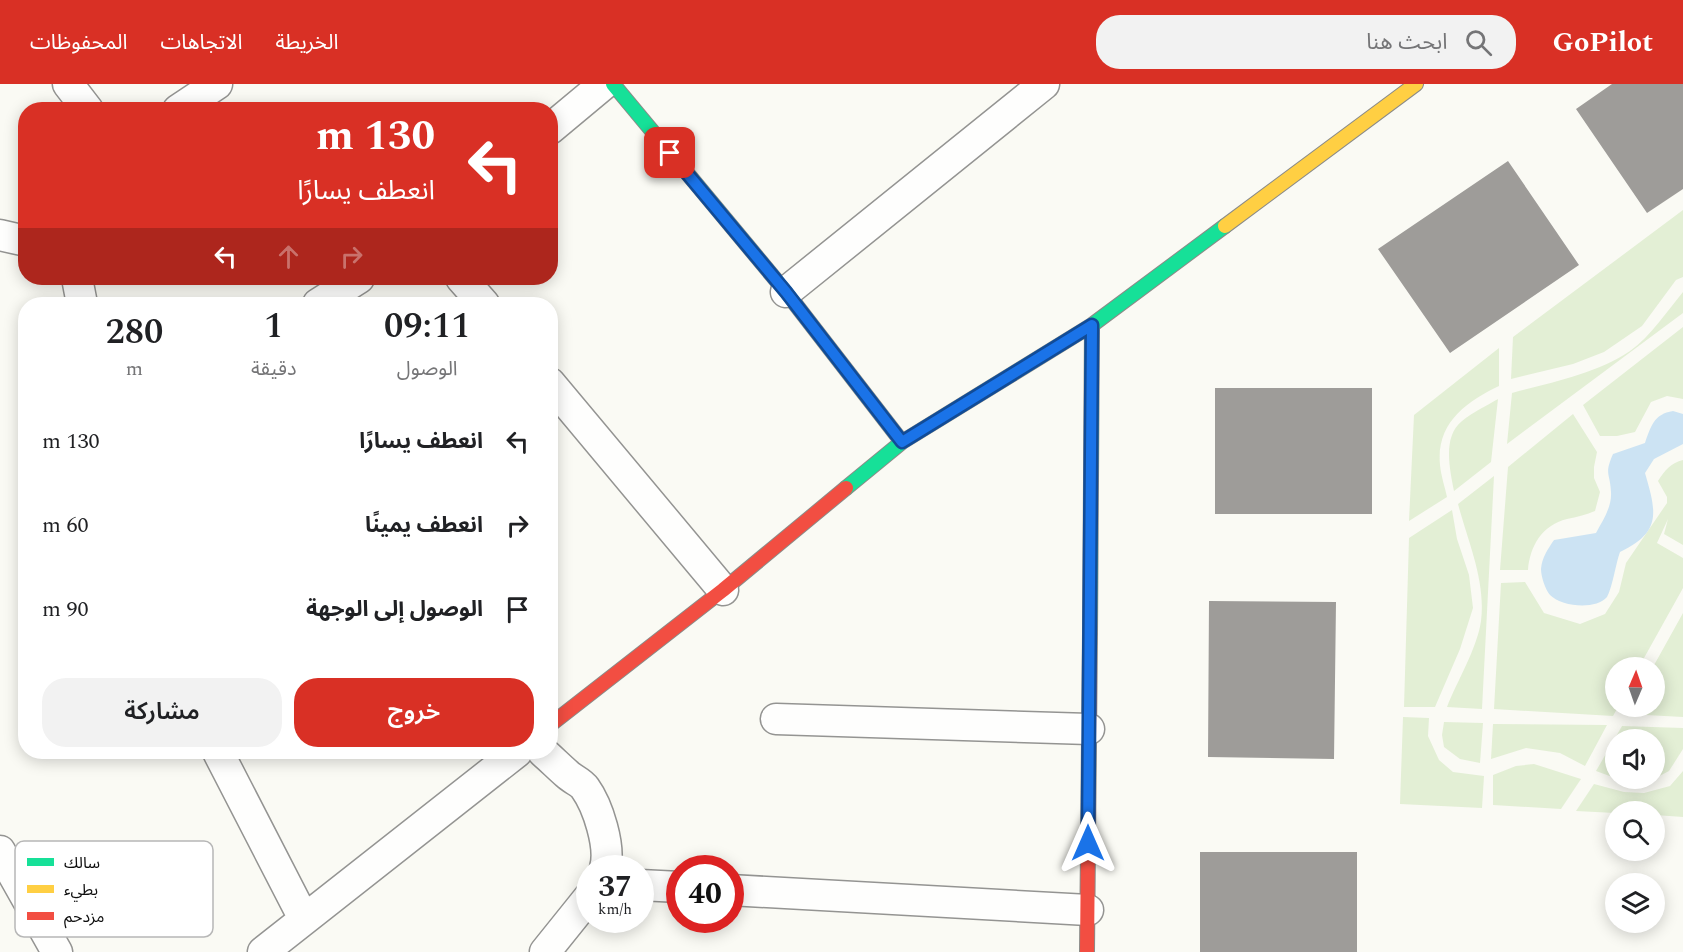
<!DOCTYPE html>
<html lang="ar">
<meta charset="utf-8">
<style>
:root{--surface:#fff;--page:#f2f2f2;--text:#202124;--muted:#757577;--accent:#d93025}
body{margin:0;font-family:Spectral,"Noto Sans Arabic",serif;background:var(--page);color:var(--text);direction:rtl;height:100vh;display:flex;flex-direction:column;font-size:22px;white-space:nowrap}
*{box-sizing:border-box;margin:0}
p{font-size:20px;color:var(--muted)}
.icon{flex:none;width:33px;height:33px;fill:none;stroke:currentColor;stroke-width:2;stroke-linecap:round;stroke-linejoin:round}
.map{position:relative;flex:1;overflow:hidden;direction:ltr}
.sheet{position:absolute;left:18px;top:213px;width:540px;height:462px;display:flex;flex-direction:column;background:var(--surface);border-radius:24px;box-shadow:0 3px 15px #0003;direction:rtl}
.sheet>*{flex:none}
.banner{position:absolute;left:18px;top:18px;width:540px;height:183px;border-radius:24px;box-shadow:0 3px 15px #0003;direction:rtl;background:#d93025;color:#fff;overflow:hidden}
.needle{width:39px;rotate:2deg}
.buttons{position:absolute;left:1605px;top:573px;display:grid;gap:12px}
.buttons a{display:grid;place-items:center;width:60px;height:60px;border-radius:50%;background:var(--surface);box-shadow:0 3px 15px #0003;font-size:30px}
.speed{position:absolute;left:576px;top:771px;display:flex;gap:12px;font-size:30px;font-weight:700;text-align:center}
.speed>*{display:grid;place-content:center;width:78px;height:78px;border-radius:50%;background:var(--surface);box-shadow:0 3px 15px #0003;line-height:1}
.speed small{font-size:15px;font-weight:400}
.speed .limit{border:9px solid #d22;background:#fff;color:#111}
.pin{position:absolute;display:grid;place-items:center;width:51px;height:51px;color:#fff;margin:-26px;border-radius:12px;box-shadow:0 3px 9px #0006}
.me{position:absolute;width:66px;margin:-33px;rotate:0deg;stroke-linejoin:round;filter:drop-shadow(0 0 4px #0008)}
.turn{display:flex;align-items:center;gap:21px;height:126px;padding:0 24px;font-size:27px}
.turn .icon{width:78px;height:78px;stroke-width:2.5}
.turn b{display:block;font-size:42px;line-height:51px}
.lanes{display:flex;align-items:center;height:57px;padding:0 24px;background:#0003;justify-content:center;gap:30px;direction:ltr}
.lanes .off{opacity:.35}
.eta{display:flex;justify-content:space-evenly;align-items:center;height:102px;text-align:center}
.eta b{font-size:36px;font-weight:600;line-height:42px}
.action{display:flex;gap:12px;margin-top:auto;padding:12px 24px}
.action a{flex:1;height:69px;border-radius:24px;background:var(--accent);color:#fff;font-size:24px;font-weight:600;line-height:69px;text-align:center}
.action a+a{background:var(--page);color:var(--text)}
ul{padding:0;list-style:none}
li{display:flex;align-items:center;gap:18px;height:84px;padding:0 24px}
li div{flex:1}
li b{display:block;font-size:22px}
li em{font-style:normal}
header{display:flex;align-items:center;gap:36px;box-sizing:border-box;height:84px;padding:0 30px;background:var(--accent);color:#fff}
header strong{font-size:28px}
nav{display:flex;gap:33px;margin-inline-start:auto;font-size:21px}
.search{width:420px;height:54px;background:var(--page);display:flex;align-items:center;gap:15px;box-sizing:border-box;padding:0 21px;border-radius:24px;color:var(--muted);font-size:22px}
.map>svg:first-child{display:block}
.green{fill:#e3efd5}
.water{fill:#cce3f3}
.building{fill:#9e9c99}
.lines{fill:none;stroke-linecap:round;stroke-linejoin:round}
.street-casing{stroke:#949492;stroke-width:33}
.fast-casing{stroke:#8b8b88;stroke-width:16}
.slow-casing{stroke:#8b8b88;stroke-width:16}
.jam-casing{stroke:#8b8b88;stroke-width:16}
.street{stroke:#fefefd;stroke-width:30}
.fast{stroke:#16e098;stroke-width:14}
.slow{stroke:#ffcf43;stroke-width:14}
.jam{stroke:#f24e42;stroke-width:14}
.route-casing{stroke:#114b97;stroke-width:15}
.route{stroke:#1a73e8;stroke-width:10}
.key{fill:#fff;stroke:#b7b7b7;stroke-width:1.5}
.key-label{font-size:16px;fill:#0e0e0e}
</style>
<header>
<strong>GoPilot</strong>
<div class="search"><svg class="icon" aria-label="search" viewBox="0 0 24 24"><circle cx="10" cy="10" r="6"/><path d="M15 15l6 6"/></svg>ابحث هنا</div>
<nav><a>الخريطة</a><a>الاتجاهات</a><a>المحفوظات</a></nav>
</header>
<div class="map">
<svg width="1683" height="868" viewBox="0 0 1683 868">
<rect width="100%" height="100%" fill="#fafaf4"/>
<path class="green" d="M1683,126V193L1676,196L1642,242L1604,268L1573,280L1511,295L1513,253Z
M1683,208V229L1507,360L1512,309C1552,298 1596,290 1630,267C1651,252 1667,227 1683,208Z
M1683,243V315L1667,312L1651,318L1635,348L1617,352H1600L1583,321Z
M1499,264V302C1466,318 1436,339 1440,381C1441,392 1445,403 1447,413L1409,437L1414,331Z
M1498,315L1491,378L1454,407C1450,386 1442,353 1462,337C1473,328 1486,322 1498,315Z
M1573,330L1597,368L1594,383V394L1600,408L1595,427C1585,431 1577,433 1567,435C1542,441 1530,462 1528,486H1500L1508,383Z
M1683,376V461L1664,450L1668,435L1657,459L1683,474V504L1639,583L1616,584V622L1618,623L1613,632L1494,625L1501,499L1525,498L1544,529L1580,540L1605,530L1619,508L1626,479L1667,419V413L1658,397C1665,386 1671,379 1683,376Z
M1494,392L1482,625L1447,623C1457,597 1477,565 1481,537C1486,497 1468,458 1458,420Z
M1452,426L1457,455L1469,491L1473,524L1460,565L1435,623H1404L1409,454Z
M1683,529V633L1627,630L1632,623L1654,622L1653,583Z
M1403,633L1429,634L1428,652L1439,676L1453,688L1484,692L1482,724L1400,720Z
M1444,638L1483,639L1480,679L1460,675L1444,663L1442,651Z
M1493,640L1607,641L1585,682L1560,669L1526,664L1491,675Z
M1622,642L1683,644V665L1669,687L1652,696L1626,697L1617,695L1654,694V656H1616L1615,694L1596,687Z
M1534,680L1581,695L1561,725L1493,721V691L1516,682Z
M1683,687V733L1655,731L1654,728H1616L1615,729L1576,727L1594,700L1624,708L1644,709L1670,702Z"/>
<path class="water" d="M1673,327L1683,330V360L1654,375L1645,389C1657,430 1661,448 1620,468C1616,479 1612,505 1607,513C1596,526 1562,523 1550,511C1545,505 1541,492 1541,485C1542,473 1548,465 1554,456L1596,449C1603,436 1612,423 1611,408C1610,388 1604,391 1613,370L1645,359C1651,342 1654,330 1673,327Z"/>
<path class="building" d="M1612,0H1683V105L1647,129L1576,25Z
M1508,77L1579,181L1450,269L1378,165Z
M1215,304H1372V430H1215Z
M1209,517L1336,518L1334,675L1208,673Z
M1200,768H1357V868H1200Z"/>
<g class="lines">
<g class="street-casing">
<path id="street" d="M68,0L88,26
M178,26L217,0
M550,45L604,0
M0,151L26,157
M77,194L82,220
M461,194L484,220
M786,208L1044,0
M318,220L359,194
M550,299L723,506
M776,635L1089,645
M218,668L304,835
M543,668C551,675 559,683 567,690C572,695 581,698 585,704C598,722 611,763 605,784
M0,767L57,868
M640,801L680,803
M730,806L1088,826
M263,868L517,668
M545,868L590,812"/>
</g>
<g class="fast-casing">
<path id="fast" d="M613,0L786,208L902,358
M846,404L902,358L1092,241L1225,142
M1090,549L1092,241"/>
</g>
<g class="slow-casing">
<path id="slow" d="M1225,142L1416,0"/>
</g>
<g class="jam-casing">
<path id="jam" d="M550,641L723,506L846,404
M1087,868L1090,549"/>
</g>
<use href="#street" class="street"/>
<use href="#fast" class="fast"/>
<use href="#slow" class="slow"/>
<use href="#jam" class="jam"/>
</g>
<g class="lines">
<g class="route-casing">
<path id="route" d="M670,69L786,208L902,358L1092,241L1088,759"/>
</g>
<use href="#route" class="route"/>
</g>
<rect x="15" y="757" width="198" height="96" rx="9" class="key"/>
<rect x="27" y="774" width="27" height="8" fill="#16e098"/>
<rect x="27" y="801" width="27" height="8" fill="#ffcf43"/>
<rect x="27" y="828" width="27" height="8" fill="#f24e42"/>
<g class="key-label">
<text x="64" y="784">سالك</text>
<text x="64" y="811">بطيء</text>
<text x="64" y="838">مزدحم</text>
</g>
</svg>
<div class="buttons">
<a><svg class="needle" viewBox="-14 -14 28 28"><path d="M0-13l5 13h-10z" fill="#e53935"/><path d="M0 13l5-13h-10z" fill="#757577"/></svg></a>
<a><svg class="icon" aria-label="sound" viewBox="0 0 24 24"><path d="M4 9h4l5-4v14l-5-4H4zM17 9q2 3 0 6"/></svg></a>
<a><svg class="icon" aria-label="search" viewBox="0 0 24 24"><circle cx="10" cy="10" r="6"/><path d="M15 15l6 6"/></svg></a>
<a><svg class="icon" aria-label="layers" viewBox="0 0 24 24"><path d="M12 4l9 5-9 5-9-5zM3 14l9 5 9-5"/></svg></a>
</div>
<div class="speed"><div>37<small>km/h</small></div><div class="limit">40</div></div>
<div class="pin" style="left:670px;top:69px;background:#d93025"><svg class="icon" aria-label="arrive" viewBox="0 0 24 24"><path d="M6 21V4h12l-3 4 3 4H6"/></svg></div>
<svg class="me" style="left:1088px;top:759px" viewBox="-20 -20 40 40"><path d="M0-17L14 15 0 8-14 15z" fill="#1a73e8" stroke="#fff" stroke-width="4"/></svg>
<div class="banner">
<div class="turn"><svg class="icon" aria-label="left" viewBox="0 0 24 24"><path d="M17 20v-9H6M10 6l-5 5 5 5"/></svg><div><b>130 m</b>انعطف يسارًا</div></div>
<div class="lanes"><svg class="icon" aria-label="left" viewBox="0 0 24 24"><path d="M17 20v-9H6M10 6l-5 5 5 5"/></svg><svg class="icon off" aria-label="ahead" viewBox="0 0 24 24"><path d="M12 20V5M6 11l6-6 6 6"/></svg><svg class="icon off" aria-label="right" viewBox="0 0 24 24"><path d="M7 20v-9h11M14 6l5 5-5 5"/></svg></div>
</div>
<section class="sheet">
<div class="eta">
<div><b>09:11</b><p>الوصول</p></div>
<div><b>1</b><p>دقيقة</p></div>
<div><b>280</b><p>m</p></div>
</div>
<ul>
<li><svg class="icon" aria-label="left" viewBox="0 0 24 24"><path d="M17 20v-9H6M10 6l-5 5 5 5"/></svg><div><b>انعطف يسارًا</b></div><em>130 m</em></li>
<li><svg class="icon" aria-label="right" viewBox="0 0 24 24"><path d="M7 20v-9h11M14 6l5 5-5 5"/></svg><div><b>انعطف يمينًا</b></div><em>60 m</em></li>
<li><svg class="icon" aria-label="arrive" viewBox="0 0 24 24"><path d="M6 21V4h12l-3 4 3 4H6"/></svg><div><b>الوصول إلى الوجهة</b></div><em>90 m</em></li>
</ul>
<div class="action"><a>خروج</a><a>مشاركة</a></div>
</section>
</div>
